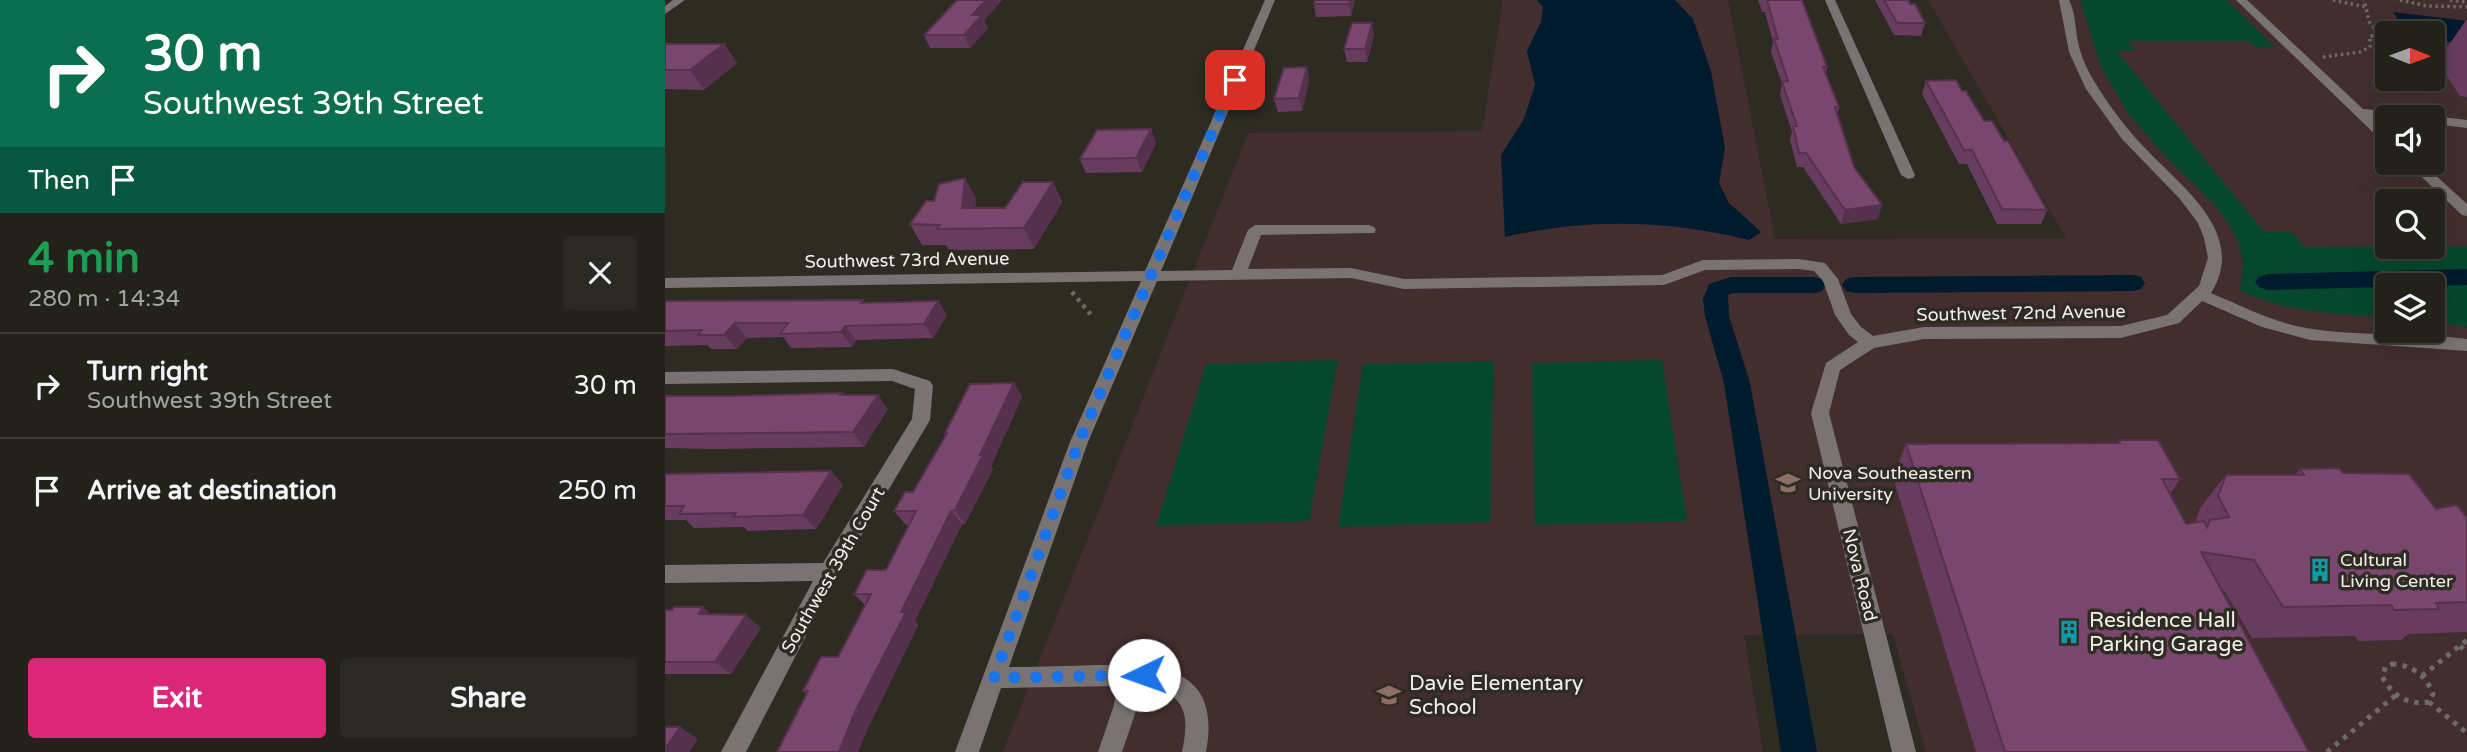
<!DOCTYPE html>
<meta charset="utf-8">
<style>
:root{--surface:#22211a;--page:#2a2923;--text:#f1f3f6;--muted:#a2a3a2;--line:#3f3e39;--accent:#db2777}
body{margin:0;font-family:"Varela Round",sans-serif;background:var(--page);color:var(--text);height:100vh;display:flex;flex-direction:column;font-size:26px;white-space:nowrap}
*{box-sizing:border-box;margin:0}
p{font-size:23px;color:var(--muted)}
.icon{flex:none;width:38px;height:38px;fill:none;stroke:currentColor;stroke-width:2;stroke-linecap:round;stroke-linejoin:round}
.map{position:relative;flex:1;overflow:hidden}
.details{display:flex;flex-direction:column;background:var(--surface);width:665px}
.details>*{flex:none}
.banner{background:#0b6e4f;color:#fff;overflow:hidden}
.needle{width:46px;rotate:91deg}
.controls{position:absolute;left:1710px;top:21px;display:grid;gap:14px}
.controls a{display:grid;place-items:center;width:70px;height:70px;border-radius:7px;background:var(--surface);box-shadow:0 7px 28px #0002,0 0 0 2px var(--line);font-size:35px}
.pin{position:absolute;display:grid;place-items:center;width:60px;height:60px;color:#fff;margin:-30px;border-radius:14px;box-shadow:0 4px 10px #0006}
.me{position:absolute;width:77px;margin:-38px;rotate:267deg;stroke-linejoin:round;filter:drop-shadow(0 0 5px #0008)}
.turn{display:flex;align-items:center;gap:24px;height:147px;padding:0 28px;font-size:32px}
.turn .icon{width:91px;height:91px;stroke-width:2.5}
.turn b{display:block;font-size:49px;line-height:60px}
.then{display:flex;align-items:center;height:66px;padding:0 28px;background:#0003;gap:14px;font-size:26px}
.round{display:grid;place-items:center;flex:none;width:74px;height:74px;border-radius:7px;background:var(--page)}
.overview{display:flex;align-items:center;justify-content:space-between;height:119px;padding:0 28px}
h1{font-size:42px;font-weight:700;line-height:52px;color:#1e9e55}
.primary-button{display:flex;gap:14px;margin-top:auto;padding:14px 28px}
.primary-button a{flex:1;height:80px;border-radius:7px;background:var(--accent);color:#fff;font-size:28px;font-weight:700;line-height:80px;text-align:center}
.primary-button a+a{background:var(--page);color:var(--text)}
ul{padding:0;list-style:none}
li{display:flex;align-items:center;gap:21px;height:105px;padding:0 28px;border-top:2px solid var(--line)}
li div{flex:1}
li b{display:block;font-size:26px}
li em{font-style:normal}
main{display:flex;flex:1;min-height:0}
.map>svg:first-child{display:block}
.education{fill:#422e2e;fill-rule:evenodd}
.green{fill:#06482e}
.water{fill:#001a2e}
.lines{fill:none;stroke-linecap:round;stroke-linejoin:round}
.canal{fill:#001a2e;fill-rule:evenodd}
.path-far2{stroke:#6d6b62;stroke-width:3.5;stroke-dasharray:2.5 3.5;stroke-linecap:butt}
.path-far1{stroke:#6d6b62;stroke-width:4.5;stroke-dasharray:3.5 5;stroke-linecap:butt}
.path{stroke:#6d6b62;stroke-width:5;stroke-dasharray:4.5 6;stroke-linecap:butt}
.minor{fill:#7a7374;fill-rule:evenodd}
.wall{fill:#683c5f}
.shaded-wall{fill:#55314d}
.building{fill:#79466e;stroke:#55314d;stroke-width:2}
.route{stroke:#1a73e8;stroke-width:12;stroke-dasharray:0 21.6}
.labels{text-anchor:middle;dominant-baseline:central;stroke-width:7;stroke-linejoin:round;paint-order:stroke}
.street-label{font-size:18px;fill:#f2f0ea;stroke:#2e2c22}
.poi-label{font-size:18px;fill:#f2f0ea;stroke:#2e2c22;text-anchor:start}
.near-poi-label{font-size:21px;fill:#f2f0ea;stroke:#2e2c22;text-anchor:start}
</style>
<main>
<section class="details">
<div class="banner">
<div class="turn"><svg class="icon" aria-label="right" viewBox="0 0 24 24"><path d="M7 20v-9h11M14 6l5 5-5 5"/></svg><div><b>30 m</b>Southwest 39th Street</div></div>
<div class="then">Then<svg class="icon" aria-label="arrive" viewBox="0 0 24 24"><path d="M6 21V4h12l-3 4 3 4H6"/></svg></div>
</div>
<div class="overview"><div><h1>4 min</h1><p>280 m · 14:34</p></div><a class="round"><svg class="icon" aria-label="close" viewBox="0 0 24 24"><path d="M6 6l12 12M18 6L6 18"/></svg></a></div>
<ul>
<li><svg class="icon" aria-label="right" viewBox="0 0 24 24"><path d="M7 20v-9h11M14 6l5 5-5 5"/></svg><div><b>Turn right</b><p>Southwest 39th Street</p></div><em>30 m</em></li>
<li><svg class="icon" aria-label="arrive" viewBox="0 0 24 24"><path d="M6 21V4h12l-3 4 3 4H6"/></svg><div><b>Arrive at destination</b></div><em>250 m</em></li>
</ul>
<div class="primary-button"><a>Exit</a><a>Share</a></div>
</section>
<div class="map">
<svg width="1802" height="752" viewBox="0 0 1802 752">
<rect width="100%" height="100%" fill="#2e2c22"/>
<path class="education" d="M838,0H1063L1110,239L1401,238L1263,0H1802V752H1261L1228,634L1079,635L1098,752H338L583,133L817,131ZM1722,33H1768V79H1722ZM1722,117H1768V163H1722ZM1722,201H1768V247H1722ZM1722,285H1768V331H1722Z"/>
<path class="green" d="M1415,0H1561L1565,3L1610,47H1591L1584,41H1463L1470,51H1452L1599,232H1627L1639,247L1802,246V327L1768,322V285H1722V318C1663,312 1632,315 1575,291L1578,265L1574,243L1563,223L1548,203L1500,156L1462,112L1436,67Z
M673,360L644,521L491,526L541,364Z
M997,360L1022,521L870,525L867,363Z
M829,361L825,522L673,527L698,364Z"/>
<path class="water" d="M872,0H1010L1028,19L1046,71L1060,148L1054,183L1064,203L1096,232L1084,240C1004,220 922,218 840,237L836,155L859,119L870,85L862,51L876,22L878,7Z
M1728,12L1802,21V44L1768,40V33H1742Z"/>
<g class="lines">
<path class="canal" d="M1802,269V285L1602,290L1594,287L1590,282L1594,277L1602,274Z
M1468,275L1476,277L1480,283L1476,289L1468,291L1189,293L1181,291L1177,285L1181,279L1189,277Z
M1066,277H1149L1157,279L1161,285L1157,291L1149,293H1068L1063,295L1064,316L1085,383L1152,752H1116L1059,383L1040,316L1038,299L1044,284Z"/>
<path class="path-far2" d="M1668,0L1701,7
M1735,0L1762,6L1802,7
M1785,0L1802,2
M1658,57L1695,52L1705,47V36L1718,35L1705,24L1699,0"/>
<path class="path-far1" d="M407,292L427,316"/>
<path class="path" d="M1795,646L1802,652
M1727,664C1747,665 1761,675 1768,694L1764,702C1743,706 1726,695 1717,676L1721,666Z
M1757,676L1802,640
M1764,702L1802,733
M1662,752L1731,695"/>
<path class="minor" d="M8,0H20L0,14V6Z
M600,0H610L496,271L567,270L583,230L590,225H704L709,227L711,230L709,233L596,235L583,269L686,268L739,279L997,275L1038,260L1134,259L1160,263L1173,279L1186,314L1196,327L1208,336L1259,327L1456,326L1502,315L1534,286L1543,258L1539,238L1533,223L1515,199L1457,139L1421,89L1404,52L1394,0H1404C1411,14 1410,28 1413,42C1416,58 1424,73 1432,86C1446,108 1461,128 1478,146C1514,185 1584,233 1546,293C1574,305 1602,319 1631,326C1687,338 1746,331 1802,339V351L1645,340L1597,327L1537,301L1514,323L1456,338L1259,339L1209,348L1175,370L1164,413L1251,752H1227L1146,413L1161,363L1193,342L1184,335L1170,315L1158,281L1149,271L1134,269L1040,270L999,285L739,289L686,278L492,281L423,442L344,667C373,667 402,666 431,665C496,664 557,667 541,752H517C525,713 521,694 479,686H476L472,708L457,752H433L448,708L453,686L336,688L314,752H290L405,442L476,281L0,288V278L480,271Z
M1160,0H1170L1250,175L1248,178L1243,179L1236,175Z
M1571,0H1582L1698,109L1743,113L1750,117H1708L1722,131V142L1717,141Z
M1768,116L1802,120V128L1768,124V117H1763Z
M1742,163H1757L1802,204V216L1797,215Z
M228,369L265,381L268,386L265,420L171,578L81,752H56L148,581L0,583V565L158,563L247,419L250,389L227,381L0,384V372Z"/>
</g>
<path class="wall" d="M292,0H337L319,21L323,28L305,48H265L259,35Z
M650,0H690L686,16L651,17L649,4Z
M1093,0H1137L1162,67L1161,74L1174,107L1172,115L1189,167L1213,219L1176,224L1138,167H1132L1125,140L1127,132L1115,95L1117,83L1106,52L1108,42L1100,12H1097Z
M1210,0H1243L1260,23L1256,36L1229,35Z
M1801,20H1802V97L1795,96L1775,66L1782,56L1779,52Z
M709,35L702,62H682L679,49Z
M0,44H59L72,63L39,90L0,89Z
M642,67L644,81L637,111L613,112L609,99Z
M1261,81L1297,91L1319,121L1339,141L1382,210L1376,224H1332L1302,164H1294L1257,94Z
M486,129L491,143L477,172L421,173L415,159Z
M300,178L311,199L310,208H340L388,182L397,202L369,249L284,250L281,245H257L245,224L269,201Z
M0,301L200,303L273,301L282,315L268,338L191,340L187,347L126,348L118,337L82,338L72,349H46L42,345L0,346Z
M349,383L357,397L326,466L328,469L300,524H297L250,621L253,625L205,724L141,694L138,691L173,657L200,605L189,594L221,570L244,525H241L229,511L248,492L281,435L280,433Z
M179,395L223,409L199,447L49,449L0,448V396H65Z
M1454,440L1515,479L1505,494L1521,524L1530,523L1535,508L1561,475H1630L1635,469L1678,473L1771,509L1802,518V632L1743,634L1736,640L1693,641L1690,636L1587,638L1560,592L1557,591L1644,752H1311L1228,477L1241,444L1452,443Z
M0,474L178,485L151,529L83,531L79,527L29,528L21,520H0Z
M0,610L47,614L96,628L66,674H0Z"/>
<path class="shaded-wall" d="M321,0H337L319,21L323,28L305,48L299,35L307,15Z
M685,0H690L686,16L684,4Z
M707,23L709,35L702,62L700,49Z
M59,44L72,63L39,90L25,70Z
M642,67L644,81L637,111L634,98Z
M486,129L491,143L477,172L471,158Z
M300,178L311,199L308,229L297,208Z
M388,182L397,202L369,249L359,228Z
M1217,205L1213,219L1176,224L1180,210Z
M273,301L282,315L268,338L259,324Z
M70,323L82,338L72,349L59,335Z
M180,326L191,340L187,347L176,332Z
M349,383L357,397L326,466L328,469L300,524L290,510Z
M213,395L223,409L199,447L188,432Z
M166,471L178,485L151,529L138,515Z
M286,511L297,524L250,621L253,625L205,724L193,752H174L236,612Z
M38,607L54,621L34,614Z
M81,615L96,628L66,674L50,662Z
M15,727L33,739L24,752H0V749Z"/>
<path class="building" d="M292,0H321L307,15H317L299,35H259Z
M650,0H685L684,4H649Z
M1102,0H1137L1162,67H1158L1174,107H1170L1189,167L1217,205L1180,210L1141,153H1134L1128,126H1132L1117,82L1123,81L1109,39H1113Z
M1219,0H1243L1245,4H1250L1260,23H1232Z
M687,23H707L700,49H679Z
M0,44H59L25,70H0Z
M642,67L634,98L609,99L619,68Z
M1291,80L1297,91H1301L1319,121H1327L1339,141H1343L1382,210L1337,209L1307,150H1299L1261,81Z
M486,129L471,158L415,159L432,130Z
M300,178L297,208H340L358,182H388L359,228L272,229L275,225L245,224L261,201H269L274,184Z
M198,300L196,303L273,301L259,324L180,326L176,332L115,334L123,323H70L59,335H33L37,330L0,331V301Z
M349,383L315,455H318L290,510L286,511L236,612H241L190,712L174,752H112L143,691H138L156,657H173L206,594H189L202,570H221L251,511H229L240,492H248L282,433H280L305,384Z
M177,393L175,395H213L188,432L0,434V396H65Z
M1454,440H1493L1515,479H1497L1521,524L1539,521L1542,527L1545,520L1564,517L1553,496L1561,475H1639L1635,469L1674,468L1678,473L1744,474L1771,509L1792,505L1802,518V602L1771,603L1774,609L1729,610L1726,605L1618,607L1589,560L1536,552L1644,752H1340L1241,444L1455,443Z
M166,471L138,515L68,517L71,513L14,514L19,506H0V474Z
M9,607H38L34,614L81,615L50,662H0V610H7Z
M0,727H15L0,749Z"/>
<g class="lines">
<path class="route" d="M479,675L329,678L414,442L570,80"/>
</g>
<defs>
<g id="university-bare" transform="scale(1.89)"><path d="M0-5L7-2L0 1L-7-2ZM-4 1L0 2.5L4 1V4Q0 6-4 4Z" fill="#8d6e63" stroke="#2e2c22" stroke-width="2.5" paint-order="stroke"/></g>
<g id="building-bare" transform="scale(1.89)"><path d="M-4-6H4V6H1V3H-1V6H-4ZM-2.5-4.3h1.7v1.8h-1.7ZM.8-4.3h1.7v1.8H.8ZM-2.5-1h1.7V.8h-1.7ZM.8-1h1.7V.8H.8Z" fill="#0f9aa8" stroke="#2e2c22" stroke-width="2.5" paint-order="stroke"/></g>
<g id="school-bare" transform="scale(1.89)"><path d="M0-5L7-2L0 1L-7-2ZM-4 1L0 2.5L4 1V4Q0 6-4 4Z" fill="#8d6e63" stroke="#2e2c22" stroke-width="2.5" paint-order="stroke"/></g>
</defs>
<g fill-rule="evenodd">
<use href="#university-bare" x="1123" y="483"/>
<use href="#building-bare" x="1655" y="570"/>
<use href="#building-bare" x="1404" y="632"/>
<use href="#school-bare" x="724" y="695"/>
</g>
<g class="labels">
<g class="street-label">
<text transform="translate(242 260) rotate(-1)">Southwest 73rd Avenue</text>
<text transform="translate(1356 313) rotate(-1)">Southwest 72nd Avenue</text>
<text transform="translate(168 570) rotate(-60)">Southwest 39th Court</text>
<text transform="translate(1195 575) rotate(76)">Nova Road</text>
</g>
<g class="poi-label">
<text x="1143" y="473">Nova Southeastern<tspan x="1143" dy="21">University</tspan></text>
<text x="1675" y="560">Cultural<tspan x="1675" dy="21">Living Center</tspan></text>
</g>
<g class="near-poi-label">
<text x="1424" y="620">Residence Hall<tspan x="1424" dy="24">Parking Garage</tspan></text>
<text x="744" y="683">Davie Elementary<tspan x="744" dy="24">School</tspan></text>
</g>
</g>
</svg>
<div class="controls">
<a><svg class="needle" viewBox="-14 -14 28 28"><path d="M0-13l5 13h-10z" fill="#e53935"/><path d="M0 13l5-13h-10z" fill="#a2a3a2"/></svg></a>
<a><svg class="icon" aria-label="sound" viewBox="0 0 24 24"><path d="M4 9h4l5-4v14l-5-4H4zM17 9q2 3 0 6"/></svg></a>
<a><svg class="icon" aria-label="search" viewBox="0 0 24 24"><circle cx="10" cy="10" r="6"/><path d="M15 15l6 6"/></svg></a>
<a><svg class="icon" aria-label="layers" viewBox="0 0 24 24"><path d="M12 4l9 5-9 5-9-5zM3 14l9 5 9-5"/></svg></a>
</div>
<div class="pin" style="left:570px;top:80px;background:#d93025"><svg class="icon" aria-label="arrive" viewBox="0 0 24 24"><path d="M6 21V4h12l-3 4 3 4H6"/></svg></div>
<svg class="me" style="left:479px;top:675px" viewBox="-20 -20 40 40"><circle r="19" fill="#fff"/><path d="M0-13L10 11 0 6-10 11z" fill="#1a73e8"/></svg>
</div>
</main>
